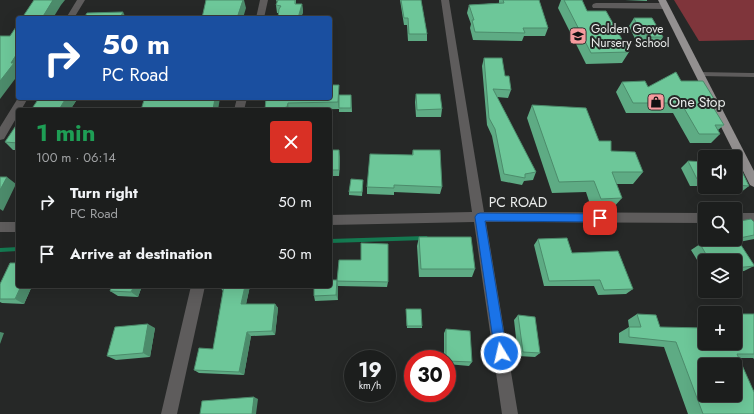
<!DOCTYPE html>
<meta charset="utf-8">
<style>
:root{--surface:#1c1e1d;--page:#292b2a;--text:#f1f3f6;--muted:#a0a2a4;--line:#3a3c3b}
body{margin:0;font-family:Jost,sans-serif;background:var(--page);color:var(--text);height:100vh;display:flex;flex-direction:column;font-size:15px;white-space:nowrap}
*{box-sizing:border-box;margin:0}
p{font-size:13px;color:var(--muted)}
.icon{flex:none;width:22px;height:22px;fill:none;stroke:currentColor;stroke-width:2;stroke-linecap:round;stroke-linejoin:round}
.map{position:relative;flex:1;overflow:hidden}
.details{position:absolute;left:16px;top:108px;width:316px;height:180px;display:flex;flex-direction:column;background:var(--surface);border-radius:4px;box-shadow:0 4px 16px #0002,0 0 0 1px var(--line)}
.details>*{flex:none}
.top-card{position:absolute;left:16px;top:16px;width:316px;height:84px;border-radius:4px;box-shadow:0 4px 16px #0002,0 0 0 1px var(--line);background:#1a4fa0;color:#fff;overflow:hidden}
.controls{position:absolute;left:698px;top:150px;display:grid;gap:8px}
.controls a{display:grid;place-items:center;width:44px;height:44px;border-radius:4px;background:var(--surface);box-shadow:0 4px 16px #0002,0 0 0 1px var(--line);font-size:20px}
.speed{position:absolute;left:344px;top:350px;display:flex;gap:8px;font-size:20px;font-weight:700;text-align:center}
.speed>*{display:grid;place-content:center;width:52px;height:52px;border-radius:50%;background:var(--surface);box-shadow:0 4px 16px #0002,0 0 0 1px var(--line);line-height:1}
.speed small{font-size:10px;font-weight:400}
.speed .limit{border:6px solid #d22;background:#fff;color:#111}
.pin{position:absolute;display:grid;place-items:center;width:34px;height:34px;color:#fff;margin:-17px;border-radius:8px;box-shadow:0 2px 6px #0006}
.me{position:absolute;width:44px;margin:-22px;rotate:351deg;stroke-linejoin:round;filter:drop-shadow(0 0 3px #0008)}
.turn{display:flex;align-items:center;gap:14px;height:84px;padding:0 20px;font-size:18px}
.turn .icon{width:52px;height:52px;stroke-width:2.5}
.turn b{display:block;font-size:28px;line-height:34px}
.round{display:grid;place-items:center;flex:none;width:42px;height:42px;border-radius:4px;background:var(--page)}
.headline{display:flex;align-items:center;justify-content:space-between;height:68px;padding:0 20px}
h1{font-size:24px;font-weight:700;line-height:30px;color:#1e9e55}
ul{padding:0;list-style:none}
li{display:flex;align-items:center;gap:12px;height:52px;padding:0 20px}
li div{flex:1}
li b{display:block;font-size:15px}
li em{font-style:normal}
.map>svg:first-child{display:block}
.green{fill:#7f353b}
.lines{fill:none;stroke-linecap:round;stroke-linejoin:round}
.stream{fill:#147a51;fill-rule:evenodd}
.lane{fill:#5e5c5c;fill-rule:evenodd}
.street{fill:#5e5c5c;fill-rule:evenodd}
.primary{fill:#939090;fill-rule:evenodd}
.wall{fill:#5eab84}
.shaded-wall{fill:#4c8b6b}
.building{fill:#6dc799;stroke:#4c8b6b;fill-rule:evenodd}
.route{fill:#1a73e8;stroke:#114b97}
.labels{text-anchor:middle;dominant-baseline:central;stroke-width:4;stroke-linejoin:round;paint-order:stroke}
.far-poi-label{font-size:12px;fill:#eaeceb;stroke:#262827;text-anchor:start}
.poi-label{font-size:14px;fill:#eaeceb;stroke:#262827;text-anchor:start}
.street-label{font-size:14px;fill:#eaeceb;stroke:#262827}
</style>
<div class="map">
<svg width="754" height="414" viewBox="0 0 754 414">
<rect width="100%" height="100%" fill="#262827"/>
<path class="green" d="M674,0H754V40L699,41Z"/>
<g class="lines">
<path class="stream" d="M425,236H427L428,238L427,240H425L330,243V239Z
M18,247V251L0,252V248Z"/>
<path class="lane" d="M698,72L752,73H754V77L701,76H698Z"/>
<path class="street" d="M77,0H85L74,18H66Z
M260,0H268L264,18H256Z
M441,0H449L484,212L705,213V223L486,222L518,414H502L474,222L330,225V215L472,212Z
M596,3H665L669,6L665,9L593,8L592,6L593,4Z
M18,98H28L21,110H18V115L4,139L0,140V127Z
M237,98H247L244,110H234Z
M735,213H754V223H735Z
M0,222H18V232H0Z
M191,286H205L177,414H161Z"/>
<path class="primary" d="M658,0H666L754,171V187L750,185Z"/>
</g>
<path class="wall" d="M276,0H296V4H302L303,12L301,18H278L279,13H277L276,5L277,3Z
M400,0H421L427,34V41H408L407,25H404Z
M499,0H539L548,28L545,36H524L522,41L473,40L470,28L471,24L467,13L469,5L499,3Z
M561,0H582L587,11L629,52L622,63L586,64L558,8Z
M625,0H647V1Z
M634,18L663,37L658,46L643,45L640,41H636L629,26Z
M484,58L505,76L511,90L508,98L497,97L536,172L533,180L524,181L522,185L501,181L492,136L487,125L482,66Z
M681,81L716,102L712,106L724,125L718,130L720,134L711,143H690L673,113H626L616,92L622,82L648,87Z
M339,92V95H351L352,112H339V108V109L293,110H265L266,98Z
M416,94L442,109L441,117H416L415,102Z
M66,98H73L76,101L70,110H31Z
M532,105L599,141L611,151L643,172L633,184H616L622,198L612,209L592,210L586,192L552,193L527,118Z
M18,124V150H13L5,142Z
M330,150L340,157L339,176H330Z
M413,150L442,187L440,194L394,192V195L367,194V187L412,155Z
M688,161L705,162V186H690L681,168Z
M735,163L749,186L740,193L714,191L712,187H735Z
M363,183L362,196L349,195V192Z
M754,222V239L739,242L754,266L744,271L735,272V261H705V273L691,250L700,244L718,242L716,239H735Z
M419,237L475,269L472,277H419L417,246Z
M538,239L572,253L633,289L626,294L598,295L594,286H544L534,245Z
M337,281L388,282L387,287L338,286V300L315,301L314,296Z
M0,284L18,286H32L24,304L2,303L0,302Z
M142,286L138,297L118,296L110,291Z
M219,286H250L246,304H275L278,308L275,335L251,336L244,375L199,373L194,370L213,349L223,291Z
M406,309L422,326V328H407L406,311Z
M637,314L660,327L735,343L754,314V359L753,358H739L754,414H688L664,347L619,343V333L629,327L628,320Z
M518,315L540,353L535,357L518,356L514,320Z
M155,328L150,357L116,360L107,356Z
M446,329L472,362L469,366L447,364V359H444V333Z"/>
<path class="shaded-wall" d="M53,0H65L61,5L53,18H42Z
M243,0H244L246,8L243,18H237Z
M302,4L303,12L301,18H298Z
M123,12L126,18H120Z
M18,52V75L0,99V81L11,63Z
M339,85V109L338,102Z
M66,98H73L76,101L70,110H62L60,108Z
M215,98H220L218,110H213Z
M288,103L289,110H288L287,107Z
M339,150L340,157L339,176Z
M7,177L16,184L3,211L0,209V190Z
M337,280L338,286V300L336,295Z
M21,286H32L24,304L15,299Z
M134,286H142L138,297L131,292Z
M245,286H250L245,309L241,304Z
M275,304L278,308L275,335L272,331Z
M148,324L155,328L150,357L143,353Z
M0,332L4,333L0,344Z
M247,332L251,336L244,375L239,372Z
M254,397L258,399L256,414H252Z"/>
<path class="building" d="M34,0H53L42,18H22Z
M206,0H243L237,18H202Z
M278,0H295V4H302L298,18H278L279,9L281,6L276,5Z
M401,0H421L427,34H409L408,18H404Z
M503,0H539L548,28H523L525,33L475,32L472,20H474L469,5L504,3Z
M564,0H582L587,11H606L629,52L591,53Z
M123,12L120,18H84L87,13Z
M634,18H652L663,37H648L645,33H641Z
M18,24V52L11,63H14L0,81V36H10Z
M484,58H502L505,76H509L511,90L493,89L536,172L525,174V178L504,174L495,129L489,118Z
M676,72L681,81H703L716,102H710L724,125H715L720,134H699L681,103H633L622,82L645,81L648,87Z
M330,85H339L338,102L288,103L287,107L282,108L281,110H265L266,98H330Z
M416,94H440L442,109L417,110Z
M339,95H351V108H339Z
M39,98H66L60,108H57L56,110H31Z
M165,98H215L213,110H141L144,100L165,99Z
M532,105L586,108L599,141H611V151L635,152L643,172H612L622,198L601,199L594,181L559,182Z
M17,124H18V143L5,142Z
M330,150H339V170H330Z
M413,150H440L442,187L394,185V188L367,187L370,154L413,155Z
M688,161L705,162V179H697Z
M735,163H738L749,186L735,185Z
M0,177H7L0,190Z
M351,179L363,180L362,192H349Z
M751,219L754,222V235L735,239V222Z
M419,237H471L475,269H421Z
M567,238L572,253L618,251L633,289L604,290L600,280L549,281L538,239Z
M737,239L754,265V266L735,268V261H710L700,244Z
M361,243L388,244V282L337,281L339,260H361Z
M10,263H18V286H21L15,299H0V284Z
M330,280H337L336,295L314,296V286H330Z
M112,286H134L131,292L110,291Z
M219,286H245L241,304H275L272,331L247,332L239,372L194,370L199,348L213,349L224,286Z
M406,309H421L422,326H407Z
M637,314L656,315L660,327L705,328V343H735V314H754V354H737L754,392V414H703L676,342L629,337V327H641ZM705,365H735V395H705Z
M518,315L535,317L540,353L523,352Z
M148,324L143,353L107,356L115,327Z
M446,329L470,331L472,362L447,361V359H446Z
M254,397L252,414H200L202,401Z"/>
<path class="route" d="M480,213L600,214L603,215L605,218L603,221L600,222L485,221L507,353L505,357L501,359L497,357L495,353L475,217L477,214Z"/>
<defs>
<g id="school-square" transform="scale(0.9)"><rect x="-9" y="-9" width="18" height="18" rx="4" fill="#f59b9e" stroke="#262827"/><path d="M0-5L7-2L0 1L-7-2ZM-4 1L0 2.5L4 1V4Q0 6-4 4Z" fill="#111"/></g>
<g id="shop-square" transform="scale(0.9)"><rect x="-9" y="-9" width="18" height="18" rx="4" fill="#f59b9e" stroke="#262827"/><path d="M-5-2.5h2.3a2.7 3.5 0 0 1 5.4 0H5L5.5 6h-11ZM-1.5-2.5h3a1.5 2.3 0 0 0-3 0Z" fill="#111"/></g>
</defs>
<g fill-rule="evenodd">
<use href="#school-square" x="578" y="36"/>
<use href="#shop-square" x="656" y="102"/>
</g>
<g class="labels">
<g class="far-poi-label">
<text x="591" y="29">Golden Grove<tspan x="591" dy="14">Nursery School</tspan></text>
</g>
<g class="poi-label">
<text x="669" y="102">One Stop</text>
</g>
<g class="street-label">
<text x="518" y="202">PC ROAD</text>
</g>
</g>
</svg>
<div class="controls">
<a><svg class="icon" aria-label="sound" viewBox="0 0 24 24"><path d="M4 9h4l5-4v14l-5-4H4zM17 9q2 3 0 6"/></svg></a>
<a><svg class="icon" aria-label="search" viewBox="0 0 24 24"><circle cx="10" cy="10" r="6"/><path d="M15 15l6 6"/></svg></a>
<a><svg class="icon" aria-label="layers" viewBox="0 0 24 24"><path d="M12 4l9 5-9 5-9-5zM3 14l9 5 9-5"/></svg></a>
<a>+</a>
<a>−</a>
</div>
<div class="speed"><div>19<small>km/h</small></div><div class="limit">30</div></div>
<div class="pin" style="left:600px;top:218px;background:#d93025"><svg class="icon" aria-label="arrive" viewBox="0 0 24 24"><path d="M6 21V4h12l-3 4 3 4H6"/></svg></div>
<svg class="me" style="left:501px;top:353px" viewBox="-20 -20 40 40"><circle r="17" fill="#1a73e8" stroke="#fff" stroke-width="3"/><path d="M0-11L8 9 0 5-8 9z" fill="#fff"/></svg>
<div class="top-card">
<div class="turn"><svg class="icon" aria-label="right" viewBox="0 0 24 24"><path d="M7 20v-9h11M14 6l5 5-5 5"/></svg><div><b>50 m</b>PC Road</div></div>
</div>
<section class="details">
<div class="headline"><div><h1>1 min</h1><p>100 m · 06:14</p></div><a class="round" style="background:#d93025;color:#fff"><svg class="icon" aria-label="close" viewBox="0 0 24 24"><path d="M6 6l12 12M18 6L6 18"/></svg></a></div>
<ul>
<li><svg class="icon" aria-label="right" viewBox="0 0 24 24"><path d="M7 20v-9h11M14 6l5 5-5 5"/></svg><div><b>Turn right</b><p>PC Road</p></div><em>50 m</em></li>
<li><svg class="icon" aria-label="arrive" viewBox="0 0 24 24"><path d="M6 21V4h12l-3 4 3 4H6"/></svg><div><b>Arrive at destination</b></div><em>50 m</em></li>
</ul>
</section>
</div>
